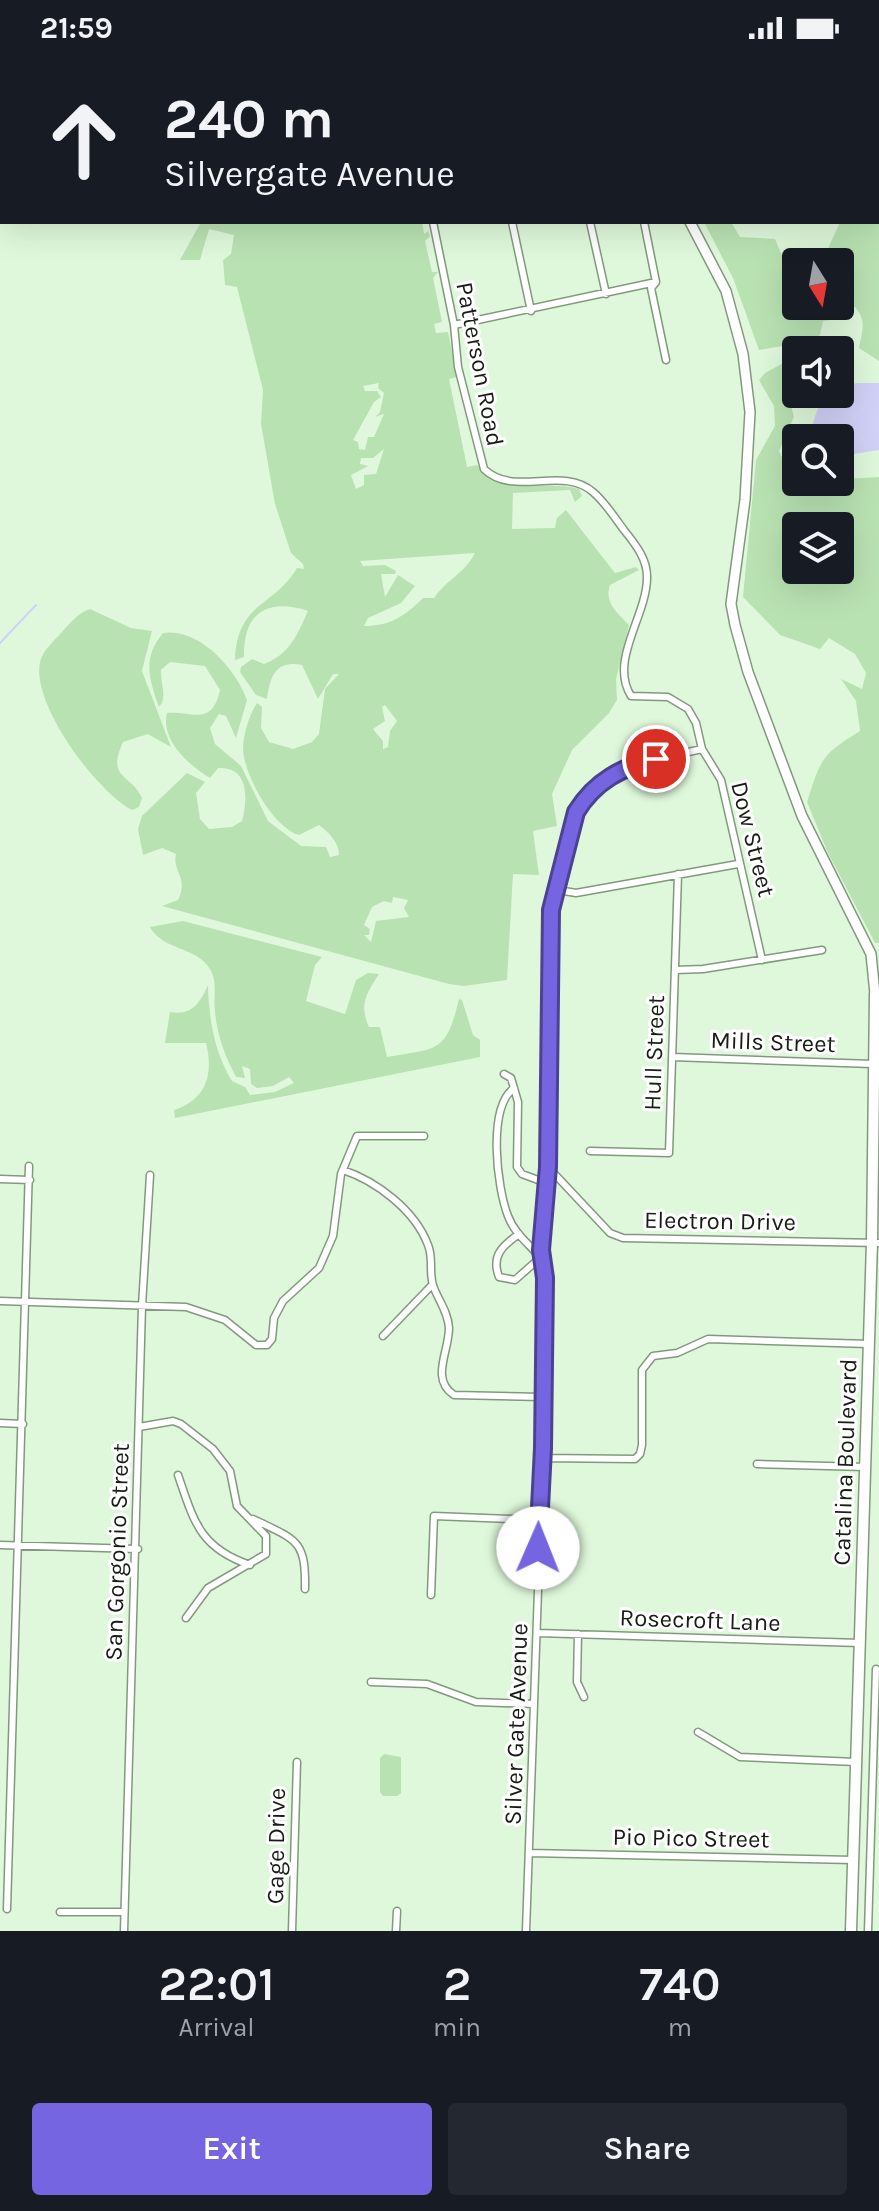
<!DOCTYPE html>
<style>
:root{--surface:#171b24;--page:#242831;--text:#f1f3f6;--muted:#9ea1a6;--accent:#7565e0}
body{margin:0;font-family:Karla,sans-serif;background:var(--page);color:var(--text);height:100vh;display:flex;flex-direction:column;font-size:30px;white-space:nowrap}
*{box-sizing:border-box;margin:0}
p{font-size:26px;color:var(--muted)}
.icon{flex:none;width:44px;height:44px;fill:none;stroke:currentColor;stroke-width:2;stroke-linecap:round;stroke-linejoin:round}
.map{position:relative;height:1875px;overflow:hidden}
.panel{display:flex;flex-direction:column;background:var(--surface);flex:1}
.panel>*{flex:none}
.banner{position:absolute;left:0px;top:0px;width:880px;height:168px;box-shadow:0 8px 32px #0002;background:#171b24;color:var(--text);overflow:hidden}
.needle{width:52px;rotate:169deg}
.fabs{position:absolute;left:782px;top:192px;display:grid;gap:16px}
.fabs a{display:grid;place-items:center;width:72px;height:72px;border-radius:8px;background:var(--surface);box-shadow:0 8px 32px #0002;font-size:40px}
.pin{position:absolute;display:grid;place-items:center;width:68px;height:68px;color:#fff;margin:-34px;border:4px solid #fff;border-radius:50%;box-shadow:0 2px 8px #0007}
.me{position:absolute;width:88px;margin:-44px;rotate:1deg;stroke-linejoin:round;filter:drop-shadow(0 0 6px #0008)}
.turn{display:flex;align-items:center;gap:28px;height:168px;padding:0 32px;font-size:36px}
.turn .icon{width:104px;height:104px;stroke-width:2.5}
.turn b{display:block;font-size:56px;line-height:68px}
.eta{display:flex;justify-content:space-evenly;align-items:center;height:136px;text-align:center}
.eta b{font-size:48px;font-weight:600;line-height:56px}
.action{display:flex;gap:16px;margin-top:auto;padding:16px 32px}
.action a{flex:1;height:92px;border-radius:8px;background:var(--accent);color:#fff;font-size:32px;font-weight:600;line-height:92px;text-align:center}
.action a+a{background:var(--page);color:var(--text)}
.status{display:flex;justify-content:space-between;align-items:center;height:56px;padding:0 40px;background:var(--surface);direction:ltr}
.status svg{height:22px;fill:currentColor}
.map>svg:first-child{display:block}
.green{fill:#b9e2b2;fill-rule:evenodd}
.water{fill:#d1d1f7}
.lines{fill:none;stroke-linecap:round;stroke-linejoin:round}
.stream{stroke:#d1d1f7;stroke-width:2}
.minor-casing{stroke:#83997f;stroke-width:9}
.secondary-casing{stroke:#83997f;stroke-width:12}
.primary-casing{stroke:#83997f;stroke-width:13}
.minor{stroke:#fff;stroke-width:6}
.secondary{stroke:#fff;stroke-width:9}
.primary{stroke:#fff;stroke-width:10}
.route-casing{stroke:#4c4292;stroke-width:20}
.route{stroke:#7565e0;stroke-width:14}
.labels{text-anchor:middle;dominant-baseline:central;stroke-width:6;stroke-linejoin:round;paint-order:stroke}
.street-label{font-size:24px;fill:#161e14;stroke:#fff}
</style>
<div class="status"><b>21:59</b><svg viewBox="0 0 49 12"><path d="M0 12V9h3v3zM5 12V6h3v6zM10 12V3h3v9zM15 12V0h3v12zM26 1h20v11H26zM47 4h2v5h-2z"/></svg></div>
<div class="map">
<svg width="879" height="1875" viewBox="0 0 879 1875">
<rect width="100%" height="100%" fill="#dff8db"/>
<path class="green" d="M375,0L376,2L163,1L164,0Z
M612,0H879V305L859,292C862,274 868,264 853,249H845L837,263L823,265L820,279L806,286L759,294L733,222L704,166H731L740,181L775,183L796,233V250H840V206H822L840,166H878V2Z
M201,166H422L424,178L428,175L430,180L425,185L432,216H438L433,222L442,266L434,268L436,277L448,276L457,321L449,323L467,411L477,409C504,443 543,423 579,433L582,440L575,446L570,434L513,437L512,473L555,472L557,462L566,454L615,517L636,511L639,514L610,529C604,547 617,556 629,569L616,623L617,644L609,657L572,694L552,738L557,770L533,775L539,819L513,818L507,924L464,930L449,928L162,850L178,844C189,821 172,816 176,798L162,792L143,799L138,773L142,760L187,717L205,726L196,737L200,763L209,773L232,771L242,765C248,743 249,710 218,712L210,722C190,710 160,684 167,657C190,654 212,672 220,634L205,610L170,606L161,614C160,626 168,642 159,651C149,623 142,602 163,577C199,571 236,613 247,644L236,682L226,660L219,658L210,672L215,688L241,710L268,765L301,790L326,791L330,801L339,799C339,786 329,777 319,769L299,779C273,771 245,721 243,694C243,679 249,659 257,647L262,651L261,672L269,686L293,693L312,686L319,678L325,633L339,618H333L318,643L302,609C276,604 270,620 267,643L256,639L240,616L241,611L252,603L264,608C290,598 297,579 308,555C268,542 243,556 244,601L235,604C237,546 274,551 297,512L304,513L303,508L291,497L275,448L261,368L263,334L237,231L225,229L223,204L231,198L234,179L209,173L200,204H180ZM379,327L378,332L384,337L380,356L375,361L384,358L374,381H368L365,394L359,393L358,386L353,384L374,346L381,341L377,335H365L363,330ZM384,393L376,418L364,419V429L356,433L351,419L368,410L360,408L361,402H373ZM475,497C465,517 446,524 434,542H423C405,560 390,570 364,570L368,562L401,547L415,530L398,519L385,541L381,518H395L396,515L385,509L363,510L360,505ZM385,649L397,665L390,675L388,691L383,693V685L373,673L385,665L382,651ZM393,841L408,844L404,852L409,861L376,865L371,886L364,879H369L370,873L364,869L372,851L384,845L392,847Z
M789,304L788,315H796V327L788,337L794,361L779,395L787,413L796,419V426L879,421V887H875L828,797L807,746C821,703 821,699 860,675L856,645L841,623L862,633L866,617L855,598L829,582L820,593L780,579L743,541L756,404L775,370L774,350L759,324L765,317ZM796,470H840V514H796Z
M90,553L131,572L152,575L142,615L171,691L148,678L123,686C106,724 131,717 142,742L139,751L132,754C96,735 31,648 40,606C43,594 54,585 62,576C70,567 78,557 90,553Z
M183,865L322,901L315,909L306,945L345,958L356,924L368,917L379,918C368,936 358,947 369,971H380L387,1001C439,992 446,997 459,943L462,944L473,979L480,984V1001L175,1062L174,1054C206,1044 214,1018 206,987H165L170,956C192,960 200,947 208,929C209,964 214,995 232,1025L245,1031L250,1039L275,1036L294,1027L289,1021L273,1030L257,1032L251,1028L250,1013L242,1010L245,1022L236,1021C225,1000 217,979 215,956C213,940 218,927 210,913C196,890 163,895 150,871Z
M384,1698L401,1701V1737L397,1740H383L380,1736V1702Z"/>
<path class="water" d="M857,327H879V394L854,398L840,396V382H820L812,373C815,357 821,338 840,338L844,331Z"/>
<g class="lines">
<path class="stream" d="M0,587L36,549"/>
<g class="minor-casing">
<path id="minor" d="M399,0V2
M479,0L480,2
M433,166L454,269L458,311L484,413C514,442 562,409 593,436C605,446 615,462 624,474C636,489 648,504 647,523C646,561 609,605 631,640L668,641L688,653L696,667L702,693L721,724L762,904
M512,166L531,255
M590,166L606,238
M644,166L656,226L651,232L666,304
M454,269L656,226
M558,834L576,837L738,808
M675,914L703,913L822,894
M672,1001L873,1008
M504,1018L511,1022L518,1046L517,1111L522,1118L546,1127
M514,1032C487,1052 497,1132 508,1160C515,1179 531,1189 543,1205
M590,1095L669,1097L678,818
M548,1111L610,1177L623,1182L879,1187
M343,1114C376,1125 415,1154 428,1189C434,1203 428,1218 434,1232C439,1245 448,1256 449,1272C449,1296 430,1323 454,1339L542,1341
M0,1123L30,1124
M519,1178C502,1190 491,1200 499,1221L515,1224L541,1201
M0,1245L186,1251L225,1264L256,1289H267L272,1283L274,1262L283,1245L319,1212L333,1180L341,1118L357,1080H424
M383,1280L432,1229
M0,1367L23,1368
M139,1371L173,1365L181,1368L213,1393L230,1415L237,1450L266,1480V1498L208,1532L186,1562
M542,1402L635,1403L640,1398L642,1389V1314L653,1300L677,1297L708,1283L869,1288
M757,1408L865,1411
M178,1419C194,1466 200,1492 250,1509
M253,1463C296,1484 306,1483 305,1533
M0,1489L138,1493
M431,1539L434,1460L538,1464
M538,1577L860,1587
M578,1578L577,1626L584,1641
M371,1626L427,1628L476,1646L534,1648
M698,1676L740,1701L856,1706
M529,1797L853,1804
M7,1853L29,1110
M60,1856H124
M124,1875L142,1250L150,1119
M292,1875L297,1706
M396,1875L397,1855
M526,1875L543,1392L545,1222L541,1194L548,1111L551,854L576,756C605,709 653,704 702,693
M868,1875L876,1613"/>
</g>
<g class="secondary-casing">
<path id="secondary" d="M563,0L564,2
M690,166L726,235L743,298L750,356L745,444L731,548L735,569L748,616L802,760L871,898L875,938"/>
</g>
<g class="primary-casing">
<path id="primary" d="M851,1875L872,1186L875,938"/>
</g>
<use href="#minor" class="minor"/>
<use href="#secondary" class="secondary"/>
<use href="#primary" class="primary"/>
</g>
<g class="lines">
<g class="route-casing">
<path id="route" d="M538,1492L543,1392L545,1222L541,1194L548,1111L551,854L576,756C595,725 622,711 656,703"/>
</g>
<use href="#route" class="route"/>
</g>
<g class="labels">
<g class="street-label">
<text transform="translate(480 308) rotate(79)">Patterson Road</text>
<text transform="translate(753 783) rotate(76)">Dow Street</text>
<text transform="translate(773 986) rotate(2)">Mills Street</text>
<text transform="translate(654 997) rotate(-88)">Hull Street</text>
<text transform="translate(720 1165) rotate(1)">Electron Drive</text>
<text transform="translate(845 1406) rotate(-88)">Catalina Boulevard</text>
<text transform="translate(117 1496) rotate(-88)">San Gorgonio Street</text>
<text transform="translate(700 1564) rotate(2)">Rosecroft Lane</text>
<text transform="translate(516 1668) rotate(-88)">Silver Gate Avenue</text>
<text transform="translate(691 1782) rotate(1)">Pio Pico Street</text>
<text transform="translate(276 1790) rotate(-89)">Gage Drive</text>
</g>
</g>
</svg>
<div class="fabs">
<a><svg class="needle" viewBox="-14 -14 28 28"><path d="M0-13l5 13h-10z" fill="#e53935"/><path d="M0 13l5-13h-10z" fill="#9ea1a6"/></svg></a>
<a><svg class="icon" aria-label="sound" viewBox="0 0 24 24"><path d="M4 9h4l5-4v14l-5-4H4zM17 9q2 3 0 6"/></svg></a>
<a><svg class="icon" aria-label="search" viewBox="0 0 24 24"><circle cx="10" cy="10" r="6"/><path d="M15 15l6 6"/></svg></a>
<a><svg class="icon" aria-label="layers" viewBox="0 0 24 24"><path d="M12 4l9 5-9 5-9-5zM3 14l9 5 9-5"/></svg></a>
</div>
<div class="pin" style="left:656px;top:703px;background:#d93025"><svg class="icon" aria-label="arrive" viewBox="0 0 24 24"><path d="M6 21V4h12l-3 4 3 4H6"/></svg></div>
<svg class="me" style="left:538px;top:1492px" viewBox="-20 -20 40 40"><circle r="19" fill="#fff"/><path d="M0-13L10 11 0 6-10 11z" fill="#7565e0"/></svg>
<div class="banner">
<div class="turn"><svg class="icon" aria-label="ahead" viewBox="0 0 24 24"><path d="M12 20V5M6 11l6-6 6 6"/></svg><div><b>240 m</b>Silvergate Avenue</div></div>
</div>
</div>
<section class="panel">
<div class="eta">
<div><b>22:01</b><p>Arrival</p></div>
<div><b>2</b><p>min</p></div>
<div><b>740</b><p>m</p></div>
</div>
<div class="action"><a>Exit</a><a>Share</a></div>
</section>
